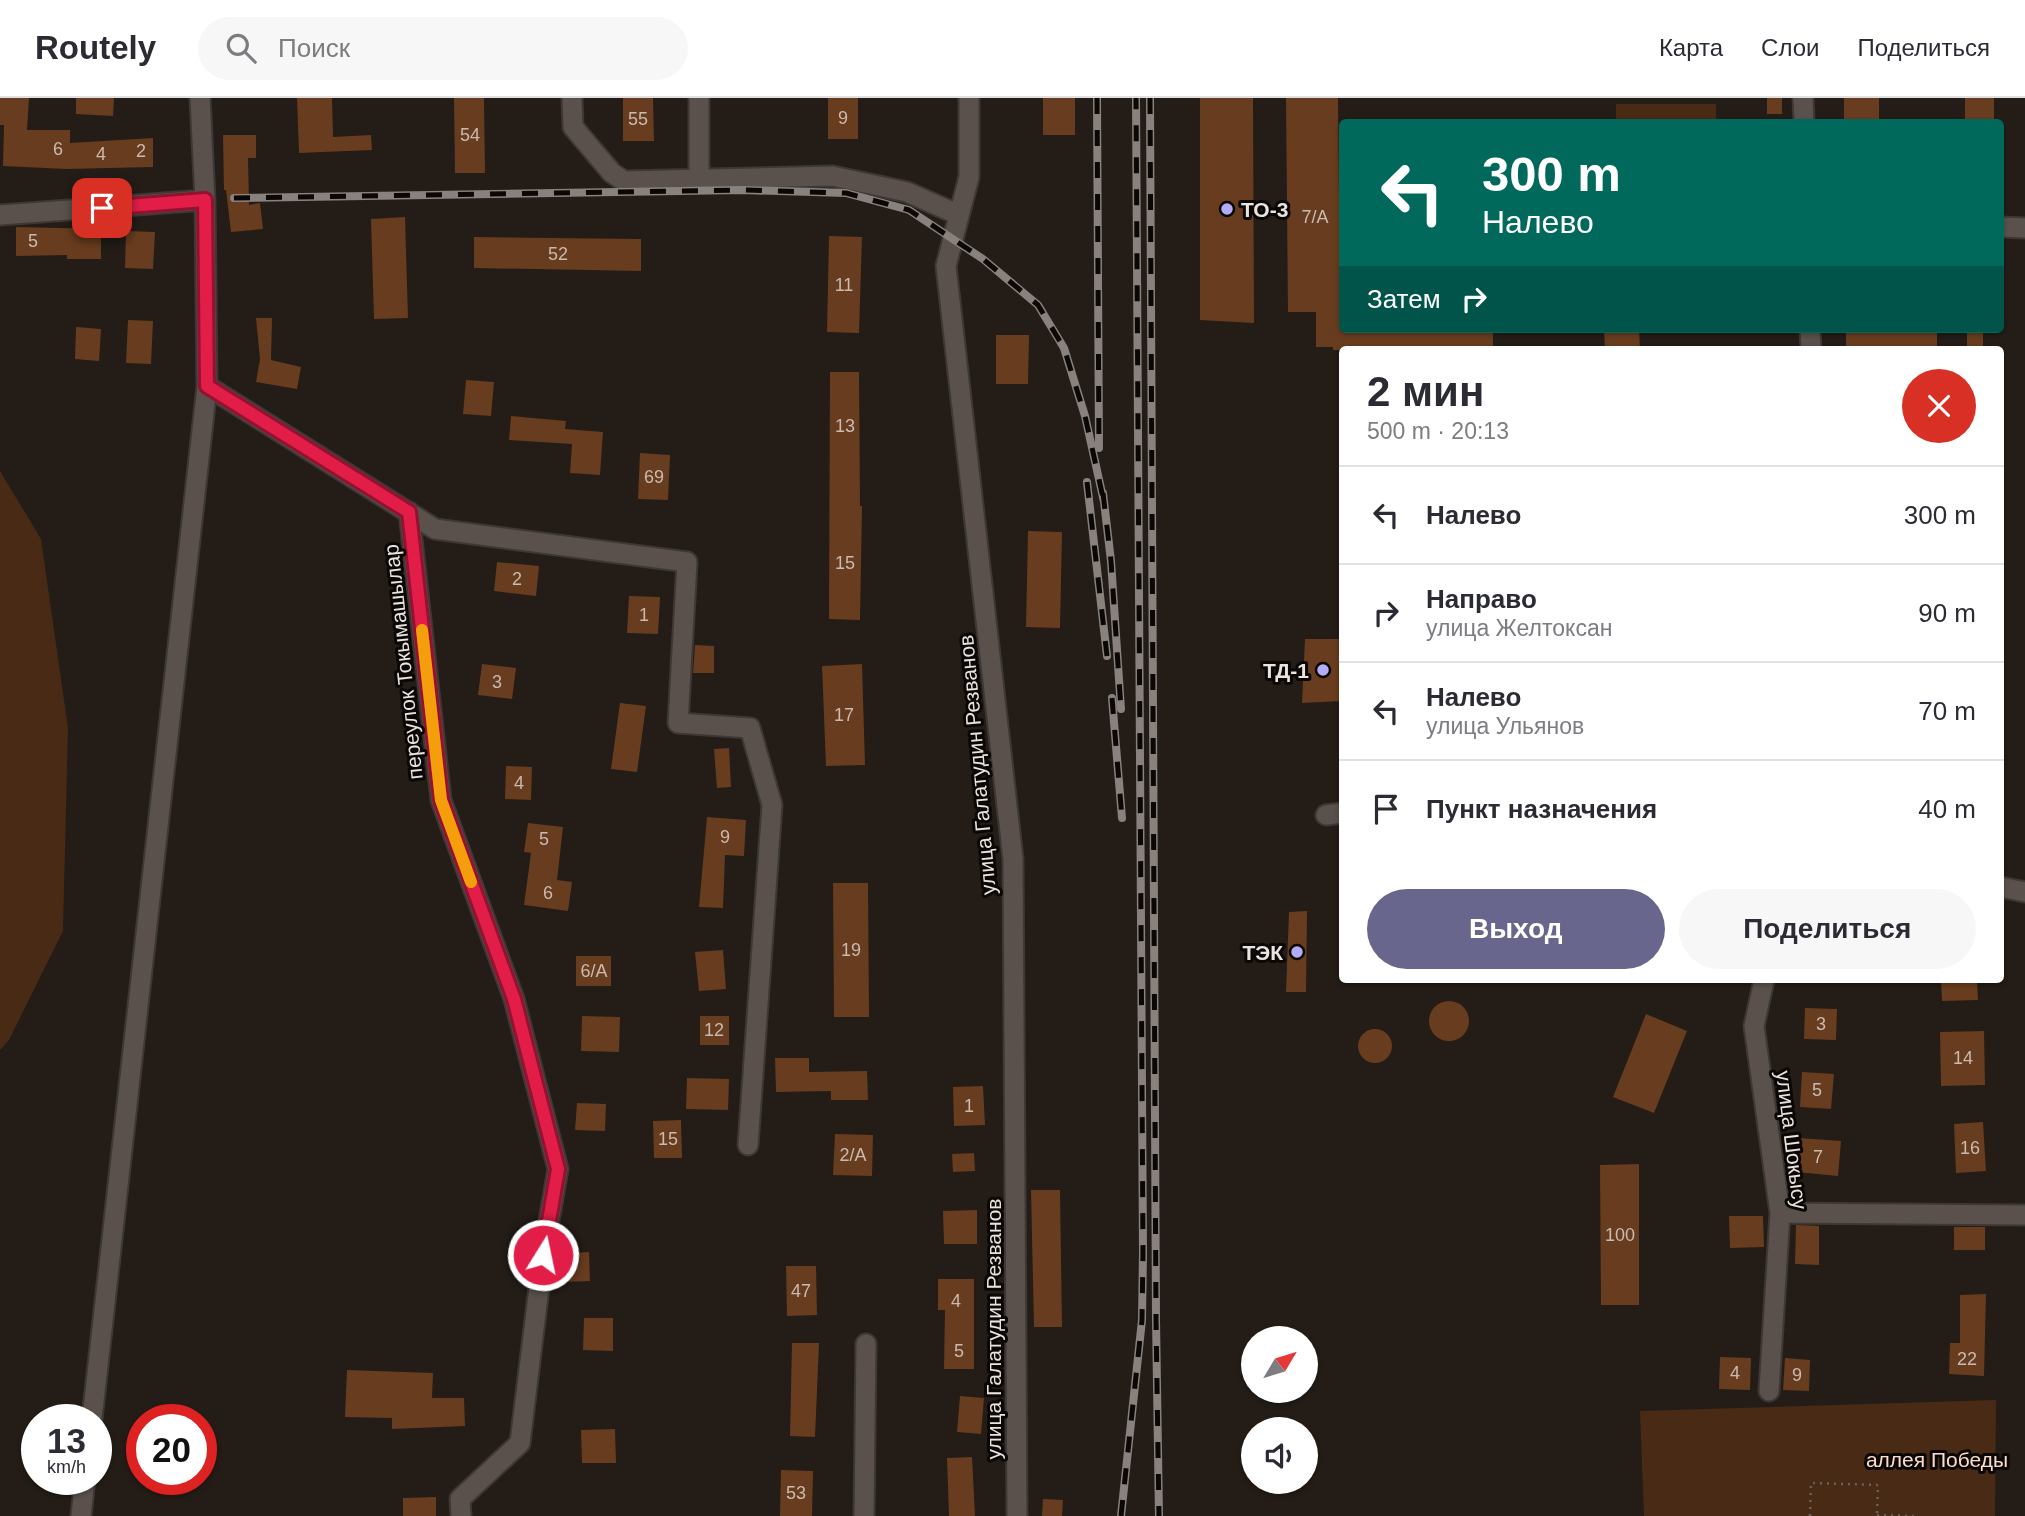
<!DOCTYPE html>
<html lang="ru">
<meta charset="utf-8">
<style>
:root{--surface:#fff;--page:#f7f7f7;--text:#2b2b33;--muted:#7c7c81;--line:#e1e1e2;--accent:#68668c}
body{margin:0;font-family:Helvetica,sans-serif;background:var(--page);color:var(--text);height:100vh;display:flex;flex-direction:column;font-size:26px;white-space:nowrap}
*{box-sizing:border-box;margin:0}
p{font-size:23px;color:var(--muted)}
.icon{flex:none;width:38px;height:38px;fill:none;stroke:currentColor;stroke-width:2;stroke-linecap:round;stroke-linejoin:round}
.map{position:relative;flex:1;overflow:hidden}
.sheet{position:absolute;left:1339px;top:248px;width:665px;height:637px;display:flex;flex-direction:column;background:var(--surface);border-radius:7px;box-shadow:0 2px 5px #0004}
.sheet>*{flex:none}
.guide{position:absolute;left:1339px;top:21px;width:665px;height:214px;border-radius:7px;box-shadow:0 2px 5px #0004;background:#00695c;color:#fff;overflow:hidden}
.needle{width:46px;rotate:52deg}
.fabs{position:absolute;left:1241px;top:1228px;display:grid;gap:14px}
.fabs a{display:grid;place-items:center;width:77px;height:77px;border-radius:50%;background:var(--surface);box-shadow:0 2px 5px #0004;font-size:35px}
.speed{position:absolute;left:21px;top:1306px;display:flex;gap:14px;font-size:35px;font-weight:700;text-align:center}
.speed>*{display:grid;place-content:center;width:91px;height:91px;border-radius:50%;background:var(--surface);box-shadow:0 2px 5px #0004;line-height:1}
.speed small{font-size:18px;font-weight:400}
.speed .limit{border:10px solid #d22;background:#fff;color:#111}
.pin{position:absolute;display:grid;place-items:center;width:60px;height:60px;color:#fff;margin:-30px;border-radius:14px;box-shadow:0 4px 10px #0006}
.me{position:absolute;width:77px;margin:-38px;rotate:10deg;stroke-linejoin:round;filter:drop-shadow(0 0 5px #0008)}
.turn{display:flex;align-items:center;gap:24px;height:147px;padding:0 28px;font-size:32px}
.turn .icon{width:91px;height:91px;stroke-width:2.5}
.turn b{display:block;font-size:49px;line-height:60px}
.then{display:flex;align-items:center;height:66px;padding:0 28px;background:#0003;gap:14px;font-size:26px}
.round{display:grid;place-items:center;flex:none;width:74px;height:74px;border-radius:37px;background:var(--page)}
.summary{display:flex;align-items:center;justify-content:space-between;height:119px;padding:0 28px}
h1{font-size:42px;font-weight:700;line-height:52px}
.button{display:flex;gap:14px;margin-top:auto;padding:14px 28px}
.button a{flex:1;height:80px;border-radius:42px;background:var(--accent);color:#fff;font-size:28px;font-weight:700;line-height:80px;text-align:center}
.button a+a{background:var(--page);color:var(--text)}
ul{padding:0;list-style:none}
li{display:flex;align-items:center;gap:21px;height:98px;padding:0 28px;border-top:2px solid var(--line)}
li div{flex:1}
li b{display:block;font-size:26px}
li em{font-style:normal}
header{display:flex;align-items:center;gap:42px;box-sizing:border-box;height:98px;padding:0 35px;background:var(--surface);border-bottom:2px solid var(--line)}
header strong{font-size:33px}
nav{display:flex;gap:38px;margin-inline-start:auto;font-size:24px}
.search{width:490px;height:63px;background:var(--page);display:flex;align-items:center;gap:18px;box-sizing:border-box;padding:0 24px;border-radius:38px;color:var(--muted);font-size:26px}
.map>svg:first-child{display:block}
.green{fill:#482a15}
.building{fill:#683c1e}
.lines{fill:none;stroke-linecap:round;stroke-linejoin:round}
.minor-casing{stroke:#3d3735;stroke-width:23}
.path{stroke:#67615c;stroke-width:2.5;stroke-dasharray:2 5;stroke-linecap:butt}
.minor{stroke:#5a514c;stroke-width:19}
.rail-casing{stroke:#88817d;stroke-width:8}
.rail{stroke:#0a0705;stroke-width:5;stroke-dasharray:16;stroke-linecap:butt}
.route-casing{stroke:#92132f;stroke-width:18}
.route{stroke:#e11d48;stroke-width:12}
.slow{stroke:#f59e0b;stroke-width:12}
.poi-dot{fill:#b3adf9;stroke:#0a0705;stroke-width:2.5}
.labels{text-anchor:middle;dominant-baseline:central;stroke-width:6;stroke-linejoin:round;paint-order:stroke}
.number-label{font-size:18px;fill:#cabab0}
.poi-label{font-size:21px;font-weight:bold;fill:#eae4e1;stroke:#0a0705;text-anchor:end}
.street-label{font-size:21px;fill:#eae4e1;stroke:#0a0705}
.park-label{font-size:21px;fill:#fcddcb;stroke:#0a0705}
</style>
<header>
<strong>Routely</strong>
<div class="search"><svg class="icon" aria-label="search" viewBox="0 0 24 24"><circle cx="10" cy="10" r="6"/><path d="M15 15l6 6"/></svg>Поиск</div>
<nav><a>Карта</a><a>Слои</a><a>Поделиться</a></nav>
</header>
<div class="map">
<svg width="2025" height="1418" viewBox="0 0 2025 1418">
<rect width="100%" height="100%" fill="#231c17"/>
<path class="green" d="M1616,6H1716V24H1616Z
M0,373L41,441L68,630L63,833L9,942L0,952Z
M1996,1302L1995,1418H1644L1640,1313Z"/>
<path class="building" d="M0,0H29L27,32H70V45L153,40V69L66,71L3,68L4,27H0Z
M76,0H114L113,18L76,16Z
M297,0H332L333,39L371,37L372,52L299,55Z
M454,0H484L485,75H455Z
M623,0H653L654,43H623Z
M828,0H858V41H828Z
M1043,0H1075V37H1043Z
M1200,0H1253L1254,225L1200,222Z
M1286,0H1338L1339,96H1342V141H1339L1342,231H1397V235L1493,234V252H1333V249H1316V214H1288Z
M1767,0H1782V16H1767Z
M1844,0H1879V24H1844Z
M1965,0H1994V24H1965Z
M223,37H256V60H248L249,107L260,105L263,131L231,134L226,92H224Z
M405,119L408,220L374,221L371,121Z
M16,129L101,131V161H67V157L16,158Z
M126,133L155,134L153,171L125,170Z
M829,138L862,139L859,235L827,234Z
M474,139L641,141V173L474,170Z
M256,220H272L271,262L301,269L297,291L256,284L260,261Z
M128,222L153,223L151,266L126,265Z
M76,229L101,231L99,263L75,261Z
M1604,231H1639L1640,252H1605Z
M1846,231H1937V252H1846Z
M1967,231H1983V252H1967Z
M996,237H1029L1028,286H996Z
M830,274H859L860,408H862L860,522L829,521Z
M466,282L494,284L491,318L463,316Z
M511,318L566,323L565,331L603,334L600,377L570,375L572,346L509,342Z
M640,355L670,357L668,402L638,401Z
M1028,433L1062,434L1060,530L1026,529Z
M497,464L539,468L536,498L494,493Z
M629,498L660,499L658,536L627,535Z
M1305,541H1342V603L1302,605Z
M695,547L714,548V575H693Z
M482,566L516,570L512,601L478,597Z
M862,566L865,667L826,668L822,568Z
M620,605L646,608L637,674L611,671Z
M729,650L731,689L717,690L714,651Z
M506,668L532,669L531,702L505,701Z
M707,719L746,722L744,758L725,757L723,810L699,809Z
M528,725L563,729L557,782L572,784L568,813L524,807L531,755L524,754Z
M833,785H868L869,919H834Z
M1307,813L1306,894H1286L1289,814Z
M723,852L726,891L699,893L695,854Z
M576,858H611V888H576Z
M1941,882H1977L1978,902L1942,903Z
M1429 923a20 20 0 1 1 40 0a20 20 0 1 1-40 0Z
M1805,910L1837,911L1836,942L1804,941Z
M1646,916L1687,933L1654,1015L1613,999Z
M582,918L620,919L619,954L581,953Z
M700,918H729V947H700Z
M1358 948a17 17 0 1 1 34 0a17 17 0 1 1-34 0Z
M1984,933L1985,987L1941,988L1940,934Z
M775,960H809V974L867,973L868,1002H831V993L776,994Z
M1802,974L1834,976L1831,1011L1800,1009Z
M687,980L729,981L728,1012L686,1011Z
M983,988L985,1027L954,1028L953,989Z
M577,1005L606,1006L605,1033L575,1032Z
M681,1022L682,1060H654L653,1023Z
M1983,1024L1986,1073L1956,1075L1954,1026Z
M835,1036L873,1037L872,1078L833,1077Z
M1799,1040L1841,1043L1838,1078L1796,1074Z
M974,1055L975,1073L953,1074L952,1056Z
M1639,1066V1207H1601L1600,1067Z
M1031,1092H1060L1062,1229H1034Z
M977,1112V1146H944L943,1113Z
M1729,1118H1763L1764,1149L1730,1150Z
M1796,1127L1819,1128V1167L1795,1166Z
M1954,1129H1985V1152H1954Z
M589,1154L590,1183L559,1184L558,1156Z
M786,1168H816L817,1217L787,1218Z
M938,1181H974V1271H944L945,1212H938Z
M1986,1196L1984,1278L1949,1276L1950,1245H1960V1197Z
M584,1220H613V1253L583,1252Z
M792,1245H819L815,1339L790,1338Z
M1720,1259L1751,1260L1750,1292L1719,1291Z
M1785,1260L1810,1262L1809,1293L1783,1292Z
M347,1272L433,1275L432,1300H464L465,1328L392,1331V1320L345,1319Z
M960,1298L984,1300L981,1336L957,1334Z
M615,1331L616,1365H582L581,1332Z
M972,1359L975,1418H949L947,1360Z
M781,1372L813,1373L812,1418H780Z
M436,1399V1418H403V1400Z
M1043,1401L1063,1402L1062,1418H1042Z"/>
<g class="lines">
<g class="minor-casing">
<path id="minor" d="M572,0L573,29L612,75L624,83L832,78L907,94L959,117
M699,0V81
M969,0V79L946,168L1013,761L1017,1418
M1803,0L1804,24
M0,117L205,102
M2000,129L2025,130
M1810,231L1811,252
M207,288L435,431L687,464L678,625L750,630L772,707L748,1047
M409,414L441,702L514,901L558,1071L543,1157L520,1345L460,1401L461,1418
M1326,717L1342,715
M2000,789L2025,794
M1764,882L1754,928L1780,1115L1769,1293
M1780,1115L2025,1117
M92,1321L207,288L205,102L200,0
M81,1418L85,1381
M864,1418L866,1246"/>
</g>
<path class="path" d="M1877,1417L1917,1418
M1810,1418L1811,1385L1878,1387L1877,1418"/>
<use href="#minor" class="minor"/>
<g class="rail-casing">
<path id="rail" d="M1097,0L1099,350
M1150,0L1156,1221L1159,1418
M234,100L742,92L846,95L909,112L983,161L1038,207L1064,250L1085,318L1104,404
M1087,384L1107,558
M1103,395L1111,463L1121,611
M1112,600L1122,720
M1121,1418L1142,1222L1143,1154L1136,0"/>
</g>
<use href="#rail" class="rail"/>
</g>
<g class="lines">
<g class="route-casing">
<path id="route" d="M102,110L205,102L207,288L409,414L441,702L514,901L558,1071L543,1157"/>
</g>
<use href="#route" class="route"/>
<path class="slow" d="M422,532L441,702L471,784"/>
</g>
<g class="poi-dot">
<circle cx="1227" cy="111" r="7"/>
<circle cx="1323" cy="572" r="7"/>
<circle cx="1297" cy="854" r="7"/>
</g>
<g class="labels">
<g class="number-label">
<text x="843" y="20">9</text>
<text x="638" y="21">55</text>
<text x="470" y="37">54</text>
<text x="58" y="51">6</text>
<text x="141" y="53">2</text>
<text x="101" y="56">4</text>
<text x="1315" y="119">7/А</text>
<text x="33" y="143">5</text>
<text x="558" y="156">52</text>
<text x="844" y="187">11</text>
<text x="845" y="328">13</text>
<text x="654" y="379">69</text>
<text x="845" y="465">15</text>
<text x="517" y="481">2</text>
<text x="644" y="517">1</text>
<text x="497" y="584">3</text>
<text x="844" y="617">17</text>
<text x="519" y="685">4</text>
<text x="725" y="739">9</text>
<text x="544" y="741">5</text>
<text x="548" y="795">6</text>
<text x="851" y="852">19</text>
<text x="594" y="873">6/А</text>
<text x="1821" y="926">3</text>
<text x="714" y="932">12</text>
<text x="1963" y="960">14</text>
<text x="1817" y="992">5</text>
<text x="969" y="1008">1</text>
<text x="668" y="1041">15</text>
<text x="1970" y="1050">16</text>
<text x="853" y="1057">2/А</text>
<text x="1818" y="1059">7</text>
<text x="1620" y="1137">100</text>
<text x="801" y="1193">47</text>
<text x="956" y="1203">4</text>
<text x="959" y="1253">5</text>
<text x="1967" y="1261">22</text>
<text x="1735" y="1275">4</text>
<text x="1797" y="1277">9</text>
<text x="796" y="1395">53</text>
</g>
<g class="poi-label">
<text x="1241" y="111" text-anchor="start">ТО-3</text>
<text x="1309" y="572">ТД-1</text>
<text x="1283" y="854">ТЭК</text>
</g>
<g class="street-label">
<text transform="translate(403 564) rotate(-96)">переулок Токымашылар</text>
<text transform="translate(977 667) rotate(-95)">улица Галатудин Резванов</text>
<text transform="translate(1792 1042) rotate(83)">улица Шокысу</text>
<text transform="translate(993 1231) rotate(-90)">улица Галатудин Резванов</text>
</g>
<g class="park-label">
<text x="1937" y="1361">аллея Победы</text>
</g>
</g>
</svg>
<div class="fabs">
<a><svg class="needle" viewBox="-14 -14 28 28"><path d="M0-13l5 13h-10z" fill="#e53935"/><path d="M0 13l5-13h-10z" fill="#7c7c81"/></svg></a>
<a><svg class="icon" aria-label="sound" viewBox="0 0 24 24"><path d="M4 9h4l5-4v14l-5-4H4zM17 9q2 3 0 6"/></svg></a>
</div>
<div class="speed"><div>13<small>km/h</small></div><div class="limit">20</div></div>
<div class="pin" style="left:102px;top:110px;background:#d93025"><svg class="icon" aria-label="arrive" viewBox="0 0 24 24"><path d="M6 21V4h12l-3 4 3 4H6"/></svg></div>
<svg class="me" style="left:543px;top:1157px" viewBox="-20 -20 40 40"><circle r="17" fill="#e11d48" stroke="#fff" stroke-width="3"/><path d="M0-11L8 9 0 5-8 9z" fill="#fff"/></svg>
<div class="guide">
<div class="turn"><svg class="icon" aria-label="left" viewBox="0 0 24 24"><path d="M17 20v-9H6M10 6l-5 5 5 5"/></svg><div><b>300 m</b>Налево</div></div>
<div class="then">Затем<svg class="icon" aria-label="right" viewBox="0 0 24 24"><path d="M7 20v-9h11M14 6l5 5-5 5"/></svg></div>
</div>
<section class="sheet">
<div class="summary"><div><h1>2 мин</h1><p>500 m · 20:13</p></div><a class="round" style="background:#d93025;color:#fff"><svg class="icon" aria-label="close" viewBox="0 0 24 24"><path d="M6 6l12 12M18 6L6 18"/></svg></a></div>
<ul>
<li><svg class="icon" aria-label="left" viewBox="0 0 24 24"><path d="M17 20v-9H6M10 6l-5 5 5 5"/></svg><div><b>Налево</b></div><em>300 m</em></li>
<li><svg class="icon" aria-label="right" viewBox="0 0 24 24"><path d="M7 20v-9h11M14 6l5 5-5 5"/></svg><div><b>Направо</b><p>улица Желтоксан</p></div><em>90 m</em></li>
<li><svg class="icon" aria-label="left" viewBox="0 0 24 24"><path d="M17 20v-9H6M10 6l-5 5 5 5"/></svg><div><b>Налево</b><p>улица Ульянов</p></div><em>70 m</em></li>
<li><svg class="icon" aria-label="arrive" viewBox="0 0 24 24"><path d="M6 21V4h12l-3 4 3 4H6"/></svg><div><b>Пункт назначения</b></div><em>40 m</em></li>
</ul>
<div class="button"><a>Выход</a><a>Поделиться</a></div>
</section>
</div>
